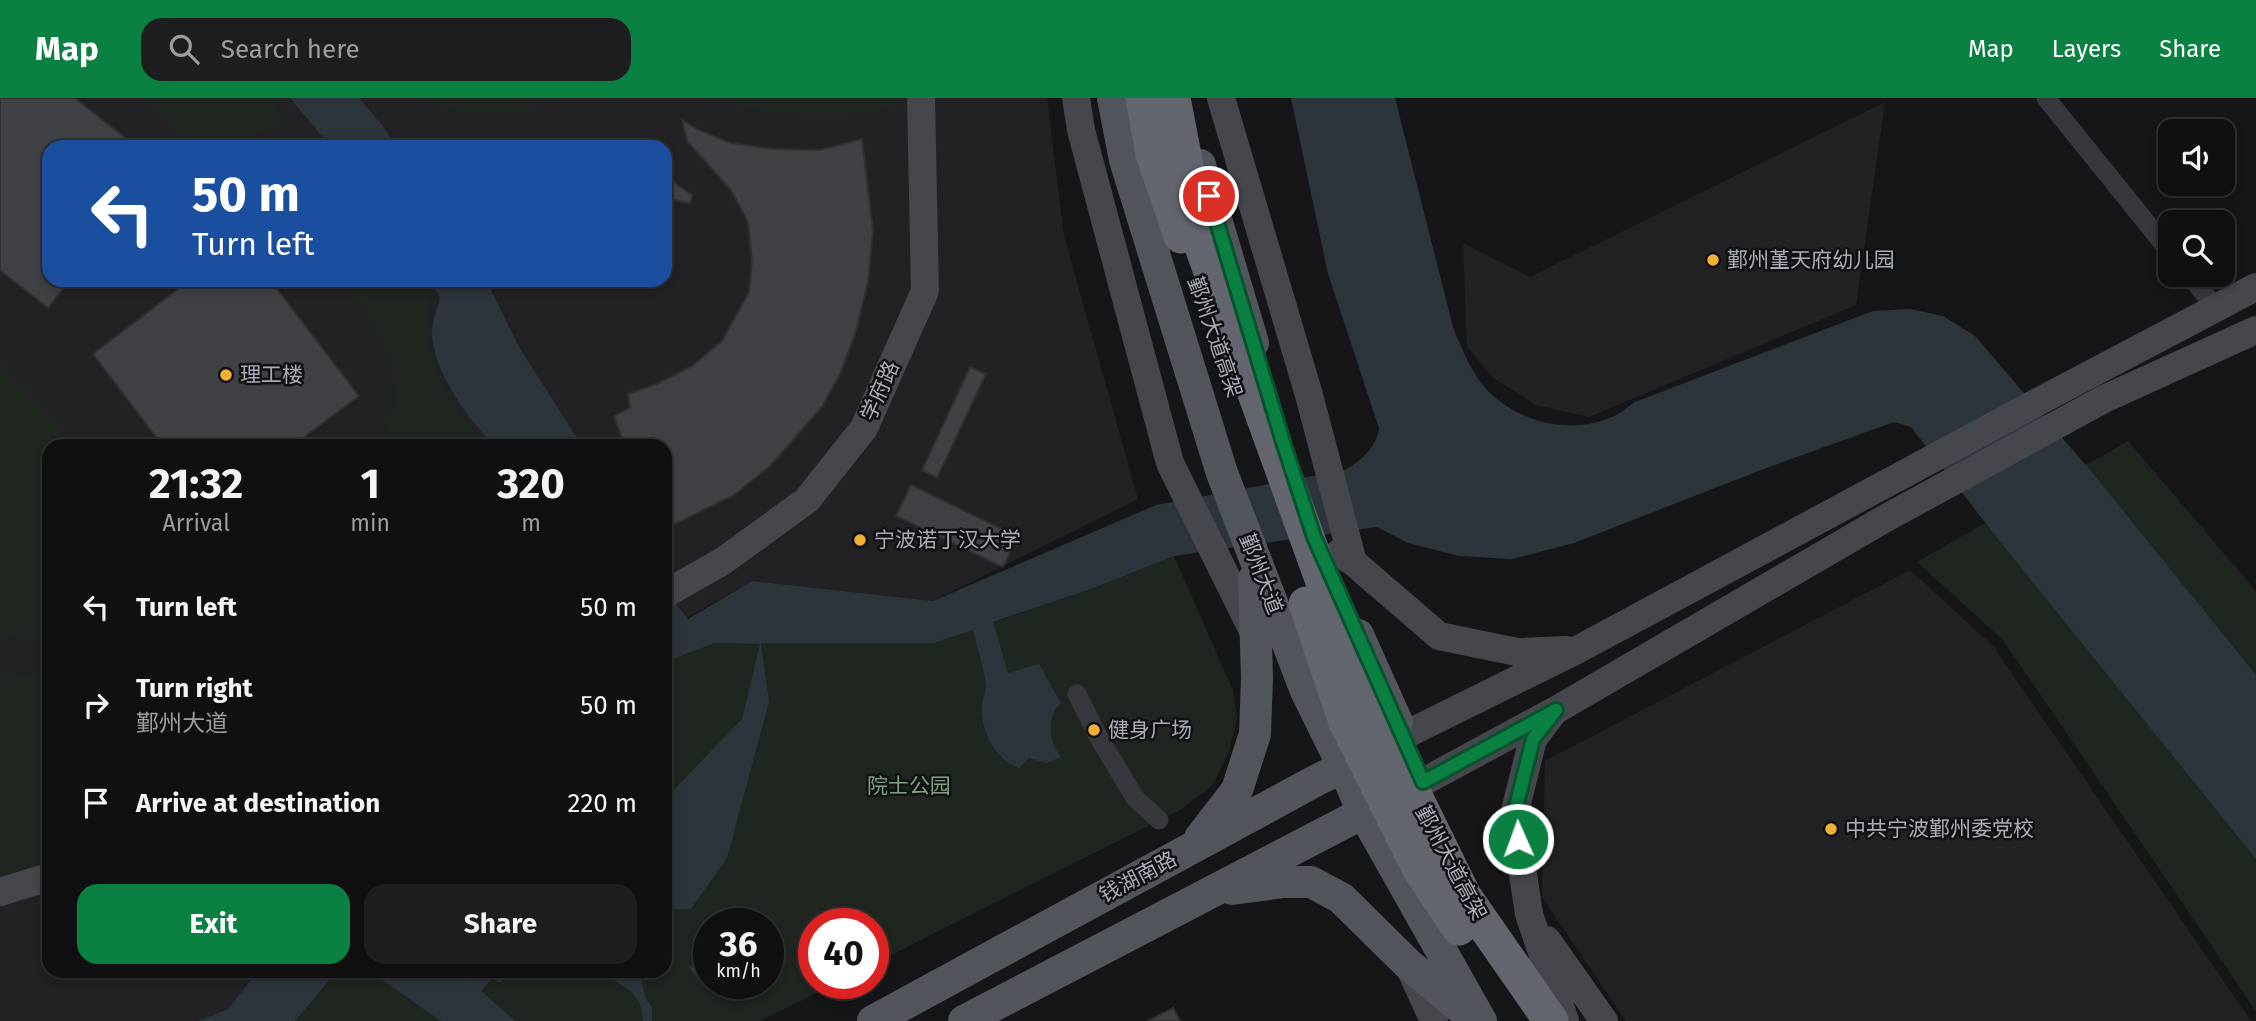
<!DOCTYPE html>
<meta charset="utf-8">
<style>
:root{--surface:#101012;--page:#1e1e20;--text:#f1f3f6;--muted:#9c9d9f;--line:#303032;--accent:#0b8043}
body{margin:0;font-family:"Fira Sans","Noto Sans SC",sans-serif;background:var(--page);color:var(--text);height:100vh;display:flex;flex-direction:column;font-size:26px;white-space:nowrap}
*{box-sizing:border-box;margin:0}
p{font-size:23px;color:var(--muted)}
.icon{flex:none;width:38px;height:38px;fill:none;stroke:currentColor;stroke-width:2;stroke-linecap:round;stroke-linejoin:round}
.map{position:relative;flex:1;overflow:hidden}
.details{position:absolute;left:42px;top:341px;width:630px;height:539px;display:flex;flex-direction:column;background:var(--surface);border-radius:21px;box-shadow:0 4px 10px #0003,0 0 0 2px var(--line)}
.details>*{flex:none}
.hud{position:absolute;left:42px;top:42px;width:630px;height:147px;border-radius:21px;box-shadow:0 4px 10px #0003,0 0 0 2px var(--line);background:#1a4fa0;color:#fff;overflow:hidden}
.fabs{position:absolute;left:2158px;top:21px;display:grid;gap:14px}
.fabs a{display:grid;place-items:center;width:77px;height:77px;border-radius:14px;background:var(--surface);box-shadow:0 4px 10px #0003,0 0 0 2px var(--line);font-size:35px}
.speed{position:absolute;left:693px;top:810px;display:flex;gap:14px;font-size:35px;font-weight:700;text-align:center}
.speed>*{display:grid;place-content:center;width:91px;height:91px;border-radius:50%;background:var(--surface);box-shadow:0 4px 10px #0003,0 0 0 2px var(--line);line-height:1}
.speed small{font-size:18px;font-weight:400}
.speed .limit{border:10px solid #d22;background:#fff;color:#111}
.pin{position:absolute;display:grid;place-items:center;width:60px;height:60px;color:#fff;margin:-30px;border:4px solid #fff;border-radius:50%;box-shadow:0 2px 7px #0007}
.me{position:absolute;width:77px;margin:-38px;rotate:358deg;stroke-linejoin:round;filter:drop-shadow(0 0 5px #0008)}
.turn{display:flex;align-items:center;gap:24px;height:147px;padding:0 35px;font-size:32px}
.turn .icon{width:91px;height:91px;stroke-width:2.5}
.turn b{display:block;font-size:49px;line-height:60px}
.eta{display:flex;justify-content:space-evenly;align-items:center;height:119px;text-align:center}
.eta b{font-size:42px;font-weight:700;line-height:49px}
.cta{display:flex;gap:14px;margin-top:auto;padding:14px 35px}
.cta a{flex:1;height:80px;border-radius:21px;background:var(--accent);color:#fff;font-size:28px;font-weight:700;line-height:80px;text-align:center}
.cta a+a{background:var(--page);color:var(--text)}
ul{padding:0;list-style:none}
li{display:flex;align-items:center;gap:21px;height:98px;padding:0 35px}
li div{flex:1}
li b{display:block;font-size:26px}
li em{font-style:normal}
header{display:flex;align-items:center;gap:42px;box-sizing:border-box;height:98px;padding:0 35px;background:var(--accent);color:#fff}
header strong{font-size:33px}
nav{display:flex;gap:38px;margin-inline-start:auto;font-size:24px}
.search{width:490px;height:63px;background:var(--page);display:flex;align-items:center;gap:18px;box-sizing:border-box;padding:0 24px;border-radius:21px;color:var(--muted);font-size:26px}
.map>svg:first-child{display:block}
.built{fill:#222225;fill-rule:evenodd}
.green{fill:#1e261f;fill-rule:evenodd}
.water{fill:#2c353c}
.building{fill:#404145;stroke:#303034;stroke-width:2}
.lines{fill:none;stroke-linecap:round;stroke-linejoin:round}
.street{stroke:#37383d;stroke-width:19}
.secondary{stroke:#45474d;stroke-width:28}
.primary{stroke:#53555c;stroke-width:32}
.highway-bridge{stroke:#63666e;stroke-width:35}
.route-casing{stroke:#07532c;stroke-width:18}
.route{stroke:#0b8043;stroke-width:12}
.poi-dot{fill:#f2b134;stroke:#111113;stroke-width:2.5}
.labels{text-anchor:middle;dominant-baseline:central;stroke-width:5;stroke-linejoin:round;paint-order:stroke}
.poi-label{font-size:21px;fill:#a8adb8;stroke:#111113;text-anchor:start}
.street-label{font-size:21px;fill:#a8adb8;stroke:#111113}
.park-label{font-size:21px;fill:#7fa381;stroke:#111113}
</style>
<header>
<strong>Map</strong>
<div class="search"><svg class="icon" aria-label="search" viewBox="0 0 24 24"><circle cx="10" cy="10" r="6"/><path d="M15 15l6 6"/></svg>Search here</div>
<nav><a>Map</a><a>Layers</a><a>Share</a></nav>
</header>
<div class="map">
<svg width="2256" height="923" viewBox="0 0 2256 923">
<rect width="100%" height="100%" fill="#161618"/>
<path class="built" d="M0,0H1047L1064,138L1138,401L933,503L752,483L665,532V348H49V873H258L228,911L198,923H0ZM49,49H665V182H49Z
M1885,4L1856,207L1589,319L1536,307L1493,280L1467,249L1463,145L1530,179Z
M1910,472L1993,548L2251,923H1626L1542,799L1545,663Z"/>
<path class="green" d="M146,0H274L281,25L232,49H197Z
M416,0H546L524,14L458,13Z
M706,0H895V8C840,21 760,18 706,0Z
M339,182H422C438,208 427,204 427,229C427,272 459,318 488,348H419L418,346L383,339L395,307L399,269L369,209Z
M0,265L80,348H49V543L45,544L0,537Z
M2128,343L2256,493V913L2003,542L1917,464Z
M1174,458L1233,592L1237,620L1229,654L1213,687L1180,712L873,866V826H814V886H835L760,923H295L337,873H665V564L715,545H934L1091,491ZM709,826H768V886H709Z
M0,573L49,581V766L0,781Z"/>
<path class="water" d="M290,0H359L382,27L396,49H331Z
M1291,0H1395L1453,229C1461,250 1474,280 1490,295C1521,325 1572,337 1612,319C1620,316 1627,309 1635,304L1873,213L1910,211L1943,218L1975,238L2095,378L2256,577V761L1998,441L1911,329L1894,324L1761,372L1574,445L1512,461L1459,458L1408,445L1377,429L1174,458L1091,491L993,524L1008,575L1039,566L1061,605C1045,620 1049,644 1061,659L1047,665L1029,660L1019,670C995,661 980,633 982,607C982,600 987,593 986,586C983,568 977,549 973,532L934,545H761L769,604L727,760L691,811L665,812V701L742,621L760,546L715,545L665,564V487L668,495L688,521L752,483L933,503L1156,407L1345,372C1361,363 1377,349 1379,330L1328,176Z
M429,182H486L519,249L582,348H495C469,323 433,273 432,236C431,224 438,211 440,199Z
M258,873H337L295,923H198L228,911Z
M369,873H458L470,883L476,873H511L500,885L492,880L481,893L515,923H441Z
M603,873H640L645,898L652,910V923H643C641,889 622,892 603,873Z"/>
<path class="building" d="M0,0H75L137,49H49V182H70L48,210L0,172Z
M682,22L699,32L731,45L775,51L820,52L862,41L873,132L868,184L856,233L841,274L822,309L770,368L734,397L665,431V348H625L614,318L630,310L628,296L659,285L692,268L722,243L749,194L752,163L748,124L731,92L687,43Z
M519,44H554L587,49H488Z
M665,78L692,97L691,105L667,101L665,115Z
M190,182H270L359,298L292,348H163L93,256Z
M970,269L986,276L937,380L922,372Z
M911,387L1018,439L1003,469L896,418Z
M709,855V874L699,882L690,870Z
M1173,910L1180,923H1148Z"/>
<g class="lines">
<path class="street" d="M2046,0L2170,154
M2189,177L2216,210
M1077,596L1098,638L1135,700L1159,722"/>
<path class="secondary" d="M1076,0L1081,32L1170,365L1256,539
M1221,0L1309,297L1353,464
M1339,455L1353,464L1439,538L1517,554L1567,552
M665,496L723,463L807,402L864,330L925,193L921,0
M1552,616L1533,641L1514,717L1529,816L1565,923
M1403,638L1577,552L2047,299L2256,189
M1423,684L1556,612L1886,420L2071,319L2104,301L2256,232
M0,794L49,779
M1547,842L1604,923
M1408,866L1434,923"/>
<path class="primary" d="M1113,0L1125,62L1222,375L1306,593L1344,670L1363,714L1481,923
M1200,67L1253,245
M1358,537L1397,624
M1200,740L1237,692L1255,636L1257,580L1254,481
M1232,791L1283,784H1311L1341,800L1408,866L1470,918
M873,923L1317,682L1362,660
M964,923L1382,705"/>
<path class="highway-bridge" d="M1143,0L1153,56L1181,138
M1173,0L1201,146L1360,586L1464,798L1551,923
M1306,506L1346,624L1418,768L1459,830"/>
</g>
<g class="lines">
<g class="route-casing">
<path id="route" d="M1209,98L1283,344L1314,439L1423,684L1556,612L1533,641L1514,717L1518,741"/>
</g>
<use href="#route" class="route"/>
</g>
<g class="poi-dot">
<circle cx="1713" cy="162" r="7"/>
<circle cx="226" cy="277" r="7"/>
<circle cx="860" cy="442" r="7"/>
<circle cx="1094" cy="632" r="7"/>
<circle cx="1831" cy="731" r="7"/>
</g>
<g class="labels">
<g class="poi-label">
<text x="1727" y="162">鄞州堇天府幼儿园</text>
<text x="240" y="277">理工楼</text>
<text x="874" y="442">宁波诺丁汉大学</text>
<text x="1108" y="632">健身广场</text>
<text x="1845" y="731">中共宁波鄞州委党校</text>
</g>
<g class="street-label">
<text transform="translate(1215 239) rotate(71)">鄞州大道高架</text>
<text transform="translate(880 293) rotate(-66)">学府路</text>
<text transform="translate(1261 476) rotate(69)">鄞州大道</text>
<text transform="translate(1451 765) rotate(62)">鄞州大道高架</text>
<text transform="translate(1138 779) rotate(-28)">钱湖南路</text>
</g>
<g class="park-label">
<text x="909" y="688">院士公园</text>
</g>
</g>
</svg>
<div class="fabs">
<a><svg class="icon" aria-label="sound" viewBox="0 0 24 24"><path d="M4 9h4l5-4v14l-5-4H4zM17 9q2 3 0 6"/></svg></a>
<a><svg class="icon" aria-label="search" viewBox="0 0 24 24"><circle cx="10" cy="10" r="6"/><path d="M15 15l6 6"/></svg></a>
</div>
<div class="speed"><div>36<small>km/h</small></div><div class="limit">40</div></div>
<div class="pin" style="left:1209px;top:98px;background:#d93025"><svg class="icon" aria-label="arrive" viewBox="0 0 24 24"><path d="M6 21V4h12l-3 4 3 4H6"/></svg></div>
<svg class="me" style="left:1518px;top:741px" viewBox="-20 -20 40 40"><circle r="17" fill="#0b8043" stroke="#fff" stroke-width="3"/><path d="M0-11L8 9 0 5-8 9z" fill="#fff"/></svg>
<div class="hud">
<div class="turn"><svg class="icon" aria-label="left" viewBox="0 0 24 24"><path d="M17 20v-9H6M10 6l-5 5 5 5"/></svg><div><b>50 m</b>Turn left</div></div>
</div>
<section class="details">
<div class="eta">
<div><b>21:32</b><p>Arrival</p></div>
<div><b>1</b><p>min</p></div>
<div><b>320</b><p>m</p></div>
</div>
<ul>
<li><svg class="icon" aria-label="left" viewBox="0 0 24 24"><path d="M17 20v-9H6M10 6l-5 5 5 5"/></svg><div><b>Turn left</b></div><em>50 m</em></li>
<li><svg class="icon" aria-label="right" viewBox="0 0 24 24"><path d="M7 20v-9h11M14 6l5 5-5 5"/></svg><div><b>Turn right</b><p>鄞州大道</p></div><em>50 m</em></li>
<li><svg class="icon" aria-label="arrive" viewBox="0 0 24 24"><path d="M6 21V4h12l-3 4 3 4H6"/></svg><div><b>Arrive at destination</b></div><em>220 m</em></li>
</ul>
<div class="cta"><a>Exit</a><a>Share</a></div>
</section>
</div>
